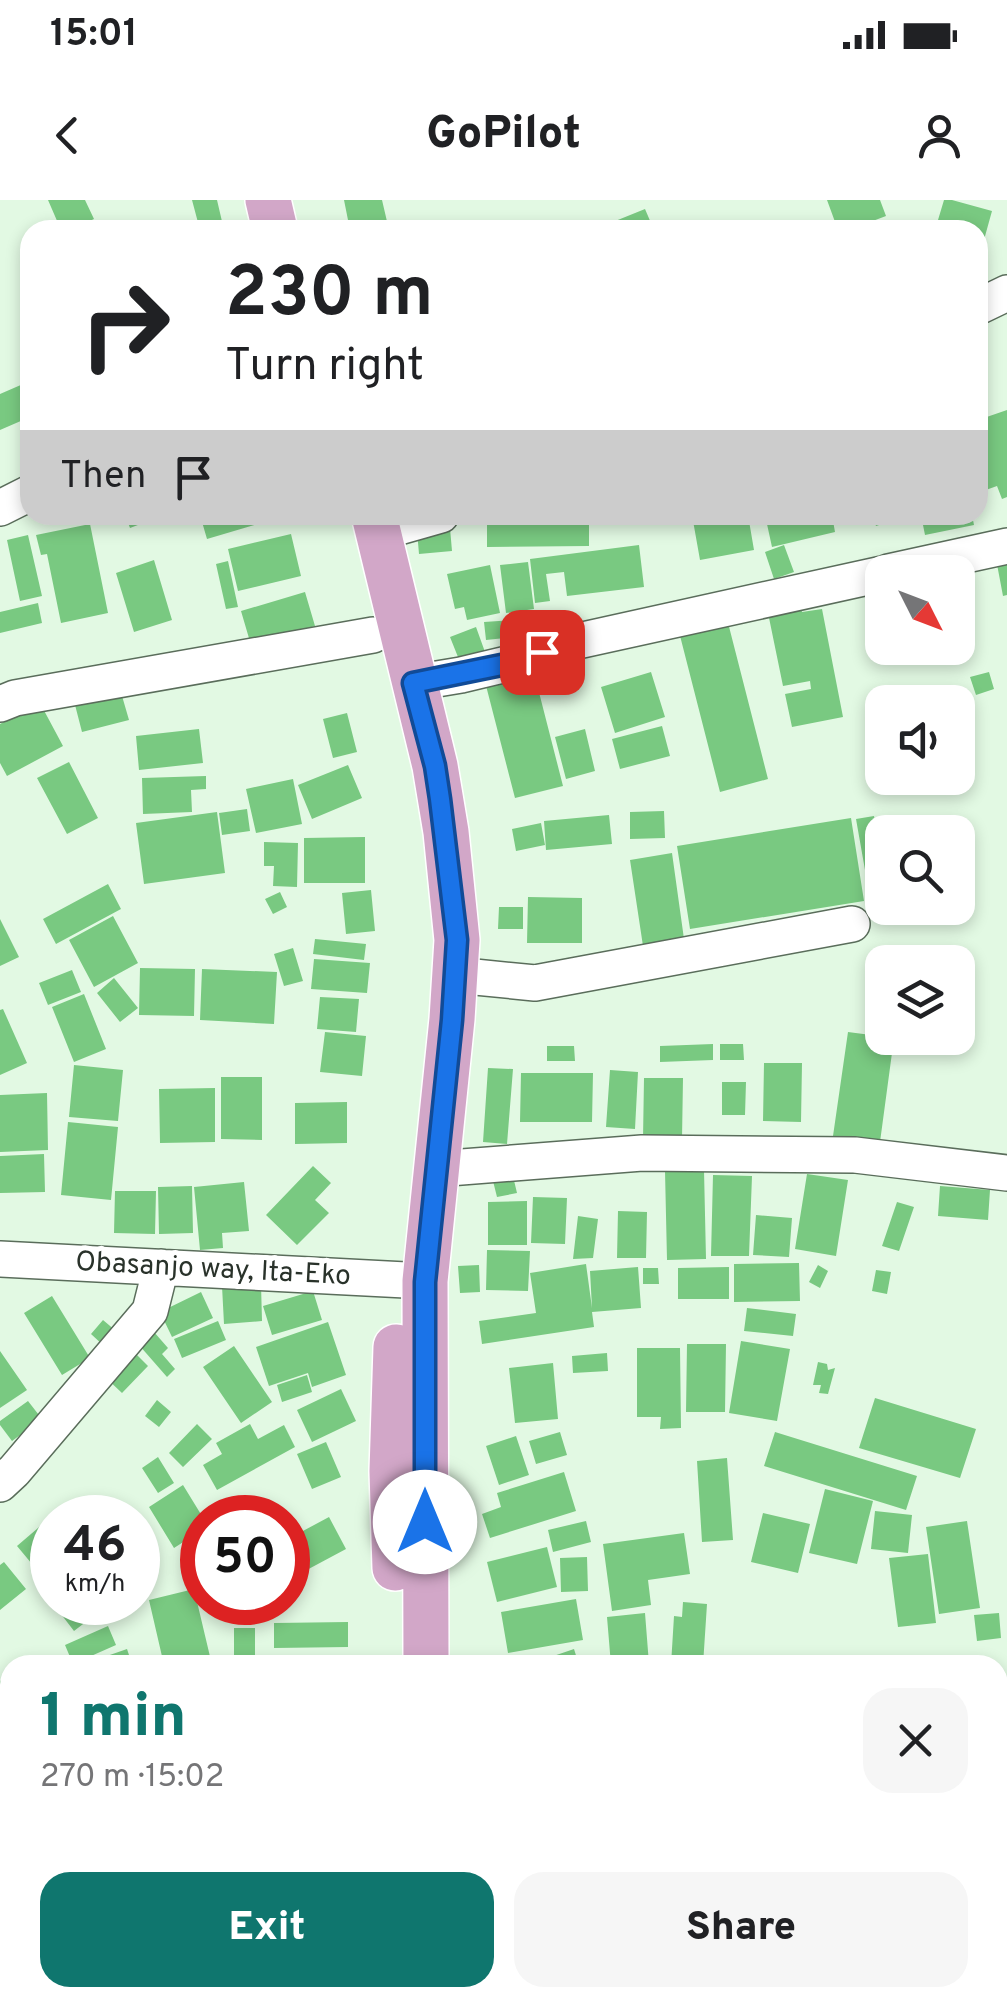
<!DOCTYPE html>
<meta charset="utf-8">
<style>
:root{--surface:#fff;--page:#f6f6f6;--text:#202124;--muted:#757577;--accent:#0f766e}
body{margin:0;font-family:Overpass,sans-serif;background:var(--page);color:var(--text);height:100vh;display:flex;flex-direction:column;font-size:38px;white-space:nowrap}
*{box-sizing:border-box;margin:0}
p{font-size:32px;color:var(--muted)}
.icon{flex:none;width:55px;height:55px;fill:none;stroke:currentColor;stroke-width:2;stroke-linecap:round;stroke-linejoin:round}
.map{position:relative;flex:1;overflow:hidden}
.drawer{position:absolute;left:0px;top:1455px;width:1008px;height:352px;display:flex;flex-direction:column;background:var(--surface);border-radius:30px 30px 0 0;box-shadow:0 5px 15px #0003}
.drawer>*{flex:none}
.hud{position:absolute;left:20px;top:20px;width:968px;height:305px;border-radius:30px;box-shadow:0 5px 15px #0003;background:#fff;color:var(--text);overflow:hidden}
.needle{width:65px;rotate:132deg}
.buttons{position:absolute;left:865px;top:355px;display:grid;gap:20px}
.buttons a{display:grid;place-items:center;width:110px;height:110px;border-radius:20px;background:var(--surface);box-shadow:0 5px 15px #0003;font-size:50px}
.speed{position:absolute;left:30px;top:1295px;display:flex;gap:20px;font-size:50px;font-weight:700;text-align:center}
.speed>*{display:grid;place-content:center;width:130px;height:130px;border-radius:50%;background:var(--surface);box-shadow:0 5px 15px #0003;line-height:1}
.speed small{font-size:25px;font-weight:400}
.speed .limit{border:15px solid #d22;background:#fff;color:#111}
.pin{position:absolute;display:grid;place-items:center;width:85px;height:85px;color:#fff;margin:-42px;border-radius:20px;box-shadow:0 5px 15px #0006}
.me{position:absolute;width:110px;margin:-55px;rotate:0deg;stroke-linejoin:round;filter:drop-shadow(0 0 8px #0008)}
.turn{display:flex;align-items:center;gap:35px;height:210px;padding:0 40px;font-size:45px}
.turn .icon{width:130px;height:130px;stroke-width:2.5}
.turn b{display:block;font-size:70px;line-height:85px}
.then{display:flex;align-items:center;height:95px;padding:0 40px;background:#0003;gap:20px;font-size:38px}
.round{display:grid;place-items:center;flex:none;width:105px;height:105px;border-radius:30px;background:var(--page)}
.head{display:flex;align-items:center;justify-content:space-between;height:170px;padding:0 40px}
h1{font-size:60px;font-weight:800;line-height:75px;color:var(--accent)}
.button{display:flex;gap:20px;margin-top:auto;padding:20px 40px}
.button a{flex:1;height:115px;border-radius:30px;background:var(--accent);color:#fff;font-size:40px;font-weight:800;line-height:115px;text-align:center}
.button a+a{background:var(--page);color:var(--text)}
.status{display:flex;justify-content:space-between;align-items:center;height:70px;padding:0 50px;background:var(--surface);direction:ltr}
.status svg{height:28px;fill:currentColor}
header{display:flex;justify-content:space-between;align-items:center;height:130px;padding:0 40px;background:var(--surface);font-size:45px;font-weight:800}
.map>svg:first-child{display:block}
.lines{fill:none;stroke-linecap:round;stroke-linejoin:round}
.stream{stroke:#4f8a55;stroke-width:8}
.building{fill:#79c981}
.minor-casing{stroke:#5a6d5b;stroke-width:38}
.major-casing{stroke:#fff;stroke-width:48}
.minor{stroke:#fff;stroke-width:35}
.major{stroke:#d2a7c8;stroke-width:45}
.route-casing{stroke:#114b97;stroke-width:25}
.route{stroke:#1a73e8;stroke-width:18}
.labels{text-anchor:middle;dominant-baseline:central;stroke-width:10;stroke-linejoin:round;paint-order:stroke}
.street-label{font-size:28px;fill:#29322a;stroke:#fff}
</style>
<div class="status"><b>15:01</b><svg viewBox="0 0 49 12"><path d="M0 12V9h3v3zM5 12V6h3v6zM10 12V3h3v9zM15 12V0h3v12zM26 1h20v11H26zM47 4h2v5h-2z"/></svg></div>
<header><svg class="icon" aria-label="back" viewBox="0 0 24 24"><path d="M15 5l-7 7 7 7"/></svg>GoPilot<svg class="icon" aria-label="person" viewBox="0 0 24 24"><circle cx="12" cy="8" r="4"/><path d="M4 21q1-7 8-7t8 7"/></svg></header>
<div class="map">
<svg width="1007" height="1807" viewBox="0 0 1007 1807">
<rect width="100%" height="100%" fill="#e2f9e3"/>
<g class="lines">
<path class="stream" d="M718,1807L725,1802L789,1798L821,1807"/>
</g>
<path class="building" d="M48,0H85L94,19L70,30H61Z
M192,0H217L224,30H200Z
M344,0H382L389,30H350Z
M827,0H880L886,16L849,30H838Z
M944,0H952L992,11L982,47L978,46V30H935Z
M645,9L654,30H593Z
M30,181V217L0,230V194Z
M1007,210V297L1002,299L997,286L983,291L978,273V220Z
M125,315H164L130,328Z
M200,315H285V316L207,339Z
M692,315H748L754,350L700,360Z
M765,315H832L835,332L772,347Z
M872,315H906V316L876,326Z
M921,315H972L974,325L925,335Z
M487,317H589V346L487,347Z
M90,324L108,413L61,423L47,354L41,355L36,335Z
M450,328L452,351L419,354L417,331Z
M291,334L301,376L238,391L228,349Z
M28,335L42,396L20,401L7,340Z
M639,345L644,387L567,396L564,372L546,374L550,401L535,403L530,359Z
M784,345L794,372L774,379L765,352Z
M1007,357V395L1003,396L996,359Z
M154,360L172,420L134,432L116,373Z
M228,361L238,407L226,409L216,364Z
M528,362L534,409L506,413L500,365Z
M490,365L500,413L467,420L464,407L455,409L447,374Z
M305,392L315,426L251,445L241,411Z
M800,401L802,412L822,409L843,517L792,527L785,494L811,489L810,481L783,486L767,408Z
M38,403L42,423L0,433V412Z
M725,411L768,579L720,592L677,424Z
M514,420L516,437L486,440L484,422Z
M476,427L485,452L460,462L450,437Z
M572,453L578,477L540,487L534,462Z
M531,461L563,586L515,598L483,474Z
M651,472L665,517L615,533L601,487Z
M989,472L994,489L976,495L970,477Z
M120,489L129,520L82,532L74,501Z
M40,503L63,546L7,576L0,563V524Z
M347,513L357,552L333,558L323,519Z
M662,526L670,556L620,569L612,539Z
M199,529L203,563L139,570L136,536Z
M585,529L595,571L566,579L555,537Z
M69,562L98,618L67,634L37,578Z
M348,565L362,598L312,619L298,585Z
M206,576V589L191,590L192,612L143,614L142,578Z
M293,579L302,624L256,633L246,589Z
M247,609L250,631L222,635L219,613Z
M664,611L665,638L630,639V612Z
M217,612L225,673L144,684L136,623Z
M609,615L612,644L546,650L544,621Z
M874,616L882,667V701L871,704L856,619Z
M851,618L864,701L690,729L677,646Z
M541,623L545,645L516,651L512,629Z
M365,637V683H304V638Z
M264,642L298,643L297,687L273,686L274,666H264Z
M672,653L684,739L643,746L630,660Z
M108,684L121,709L56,744L43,719Z
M371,690L375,731L346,734L342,693Z
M280,692L287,707L273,714L265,699Z
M528,697L582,698V743H527Z
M499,707H523V729H498Z
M113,716L138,763L94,787L69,740Z
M0,719L19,757L0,766Z
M315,739L366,744L364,760L313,754Z
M293,748L303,781L284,786L274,754Z
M314,759L370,763L367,793L311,789Z
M140,768L195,769L194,816L139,815Z
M202,769L277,772L274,824L200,820Z
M72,770L81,792L48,805L39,783Z
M114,778L138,808L120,822L97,793Z
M84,794L106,849L74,862L52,807Z
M320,797L359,799L356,832L317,829Z
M3,809L27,863L0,875V810Z
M325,832L366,836L362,876L320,872Z
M848,832L894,838L880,942L833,936Z
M713,844V860L660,862V846Z
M720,844H743L744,860H720Z
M547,846H574L575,861H547Z
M764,863H802L801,922L763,921Z
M74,865L123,870L118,921L69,917Z
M488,868L513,869L507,944L483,942Z
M610,870L638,872L635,929L606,927Z
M521,873H593L592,922H520Z
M221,877H262V940L221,939Z
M644,878H683L682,939H643Z
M722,882H746L745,915H722Z
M215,888V942L160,943L159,889Z
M47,893L48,950L0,952V895Z
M347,902V943L295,944V903Z
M68,922L118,927L111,1000L61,995Z
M44,954L45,992L0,993V956Z
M313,966L331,983L315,1000L329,1013L297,1045L266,1015Z
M704,970L706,1059L667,1060L665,971Z
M512,972L517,993L497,997L492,977Z
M807,974L848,980L836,1056L795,1049Z
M713,975L752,976L749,1056H711Z
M244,982L249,1031L222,1033L223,1048L200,1050L194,987Z
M192,986L193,1033L159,1034L158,987Z
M940,986L990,990L988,1020L938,1016Z
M115,991H156L155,1034L114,1033Z
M533,997L567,998L565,1044L531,1043Z
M527,1001V1045H488V1002Z
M897,1002L914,1007L899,1051L882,1046Z
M618,1011L647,1012L646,1058H617Z
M756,1015L792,1018L789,1057L753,1055Z
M578,1016L598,1019L593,1058L573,1059Z
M487,1050L530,1051L528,1091L486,1090Z
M799,1063L800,1101L734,1102V1064Z
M586,1064L592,1108L590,1071L638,1067L641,1108L592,1112L594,1127L482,1144L479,1121L536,1113L530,1073Z
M479,1065L480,1092L460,1093L458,1066Z
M818,1065L828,1071L820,1088L809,1082Z
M729,1067V1099H678V1068Z
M643,1068H658L659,1084H643Z
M876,1070L891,1072L887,1094L872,1091Z
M261,1084L262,1121L224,1124L222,1086Z
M313,1091L322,1120L272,1135L263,1106Z
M201,1092L213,1118L172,1137L160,1112Z
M52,1096L90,1158L62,1175L24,1113Z
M747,1108L796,1114L793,1136L744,1131Z
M103,1120L116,1131L104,1146L91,1134Z
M218,1121L226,1140L182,1158L174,1139Z
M328,1122L346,1175L312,1187L308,1173L269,1186L256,1147Z
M154,1132L168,1148L162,1154L175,1169L167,1177L139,1145Z
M741,1141L790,1149L777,1221L729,1213Z
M687,1144H726L725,1212H686Z
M234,1146L272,1202L241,1223L203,1167Z
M637,1148H680L681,1228L660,1229L661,1217H637Z
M131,1149L148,1166L122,1193L105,1177Z
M0,1151L27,1190L0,1208Z
M607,1153L608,1171L573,1173L572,1156Z
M818,1162L827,1164L828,1170L835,1168L828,1194L819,1193L821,1185H813Z
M553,1163L558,1219L515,1223L509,1168Z
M307,1175L312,1192L282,1202L277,1185Z
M341,1189L356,1221L312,1242L297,1210Z
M875,1198L976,1229L960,1278L859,1248Z
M157,1200L171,1212L159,1227L145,1216Z
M28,1201L42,1219L12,1241L0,1225V1221Z
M197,1224L212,1239L183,1267L169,1253Z
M250,1224L258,1239L284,1225L295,1247L217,1290L203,1265L222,1254L216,1243Z
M560,1232L567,1255L536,1264L529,1241Z
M775,1232L917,1276L906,1310L764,1266Z
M516,1236L529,1275L499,1285L486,1246Z
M326,1242L341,1277L312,1289L297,1254Z
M158,1257L174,1283L158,1293L142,1268Z
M727,1258L733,1340L702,1342L697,1261Z
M564,1272L576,1311L490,1338L482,1314L501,1307L497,1293Z
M183,1285L202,1316V1330L174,1348L149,1307Z
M825,1289L873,1301L857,1364L809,1353Z
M875,1311L912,1315L908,1353L871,1349Z
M763,1313L810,1324L798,1373L751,1362Z
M52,1316V1388L17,1346Z
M329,1317L346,1349L288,1380V1339Z
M586,1321L591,1342L553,1352L548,1330Z
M967,1321L980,1408L939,1414L926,1327Z
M684,1333L690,1374L648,1380L651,1405L612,1411L603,1344Z
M547,1347L557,1387L497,1402L487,1362Z
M928,1354L936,1423L898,1427L889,1358Z
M587,1357L588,1391L561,1392L560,1358Z
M4,1362L26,1389L0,1410V1365Z
M194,1389L212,1465H164L149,1400Z
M576,1399L583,1440L508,1453L501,1412Z
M57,1402H99L104,1408L74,1431L54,1405Z
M683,1402L707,1404L703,1465H671L674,1416L682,1417Z
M645,1413L649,1464L611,1465L607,1417Z
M999,1413L1001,1438L977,1441L974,1415Z
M348,1422V1447L274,1448V1423Z
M108,1426L116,1445L73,1464L65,1445Z
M234,1428H255V1463H234Z
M127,1449L132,1464L84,1465V1464Z
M574,1449L579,1465H530V1464Z
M0,1480L10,1497V1510L0,1516Z
M10,1524V1570L0,1574V1528Z
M10,1575V1622L0,1625V1578Z
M1007,1615V1687L1005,1692L998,1688V1632Z
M10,1637V1693L0,1695V1639Z
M998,1768L1007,1771V1800L998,1797Z
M17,1798H66V1807H17Z
M116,1798H158L156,1807H115Z
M272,1798L309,1805L308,1807H270Z
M467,1798H505L506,1805L468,1807Z
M941,1798H977L973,1807H937Z"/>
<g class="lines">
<g class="minor-casing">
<path id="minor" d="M978,107L1007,93
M0,308L30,293
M378,333L441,315
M888,372L1007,346
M413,483L461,475L515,462L569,443L882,374
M0,504L15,498L373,435
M455,775L535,783L852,724
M436,969L642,953L855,955L1007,973
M0,1059L425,1081
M0,1284L14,1271L150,1111L161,1067
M107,1807V1798"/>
</g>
<g class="major-casing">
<path id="major" d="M268,0L275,30
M374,315L435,566L446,632L457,740L452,819L425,1081L426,1465
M395,1368L392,1271L396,1147
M998,1525L1007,1524
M405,1798V1807"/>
</g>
<use href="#minor" class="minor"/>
<use href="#major" class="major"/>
</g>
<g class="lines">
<g class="route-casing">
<path id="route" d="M425,1322V1082L452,820L457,740L440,599L435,566L413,483L516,462L542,452"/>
</g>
<use href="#route" class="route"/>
</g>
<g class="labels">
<g class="street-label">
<text transform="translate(213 1070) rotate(3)">Obasanjo way, Ita-Eko</text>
</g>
</g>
</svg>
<div class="buttons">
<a><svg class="needle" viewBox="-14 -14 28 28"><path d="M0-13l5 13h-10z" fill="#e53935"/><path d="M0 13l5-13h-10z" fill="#757577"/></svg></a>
<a><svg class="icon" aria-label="sound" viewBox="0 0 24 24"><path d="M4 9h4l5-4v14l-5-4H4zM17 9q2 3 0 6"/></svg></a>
<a><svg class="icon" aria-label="search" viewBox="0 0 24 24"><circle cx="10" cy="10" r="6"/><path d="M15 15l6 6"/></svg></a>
<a><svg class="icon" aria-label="layers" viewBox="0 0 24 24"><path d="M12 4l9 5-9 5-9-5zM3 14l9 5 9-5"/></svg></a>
</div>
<div class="speed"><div>46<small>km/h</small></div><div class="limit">50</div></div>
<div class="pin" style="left:542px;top:452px;background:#d93025"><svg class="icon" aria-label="arrive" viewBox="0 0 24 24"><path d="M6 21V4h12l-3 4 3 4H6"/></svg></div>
<svg class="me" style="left:425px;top:1322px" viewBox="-20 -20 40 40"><circle r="19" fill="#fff"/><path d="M0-13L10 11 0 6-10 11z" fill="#1a73e8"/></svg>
<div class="hud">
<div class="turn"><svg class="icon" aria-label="right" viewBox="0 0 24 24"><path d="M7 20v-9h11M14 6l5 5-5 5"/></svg><div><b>230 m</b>Turn right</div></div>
<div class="then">Then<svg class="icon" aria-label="arrive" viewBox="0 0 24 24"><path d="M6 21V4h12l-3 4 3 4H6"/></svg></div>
</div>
<section class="drawer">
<div class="head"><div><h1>1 min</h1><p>270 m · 15:02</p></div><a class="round"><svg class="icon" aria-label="close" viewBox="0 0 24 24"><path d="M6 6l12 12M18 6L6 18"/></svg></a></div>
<div class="button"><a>Exit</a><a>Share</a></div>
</section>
</div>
